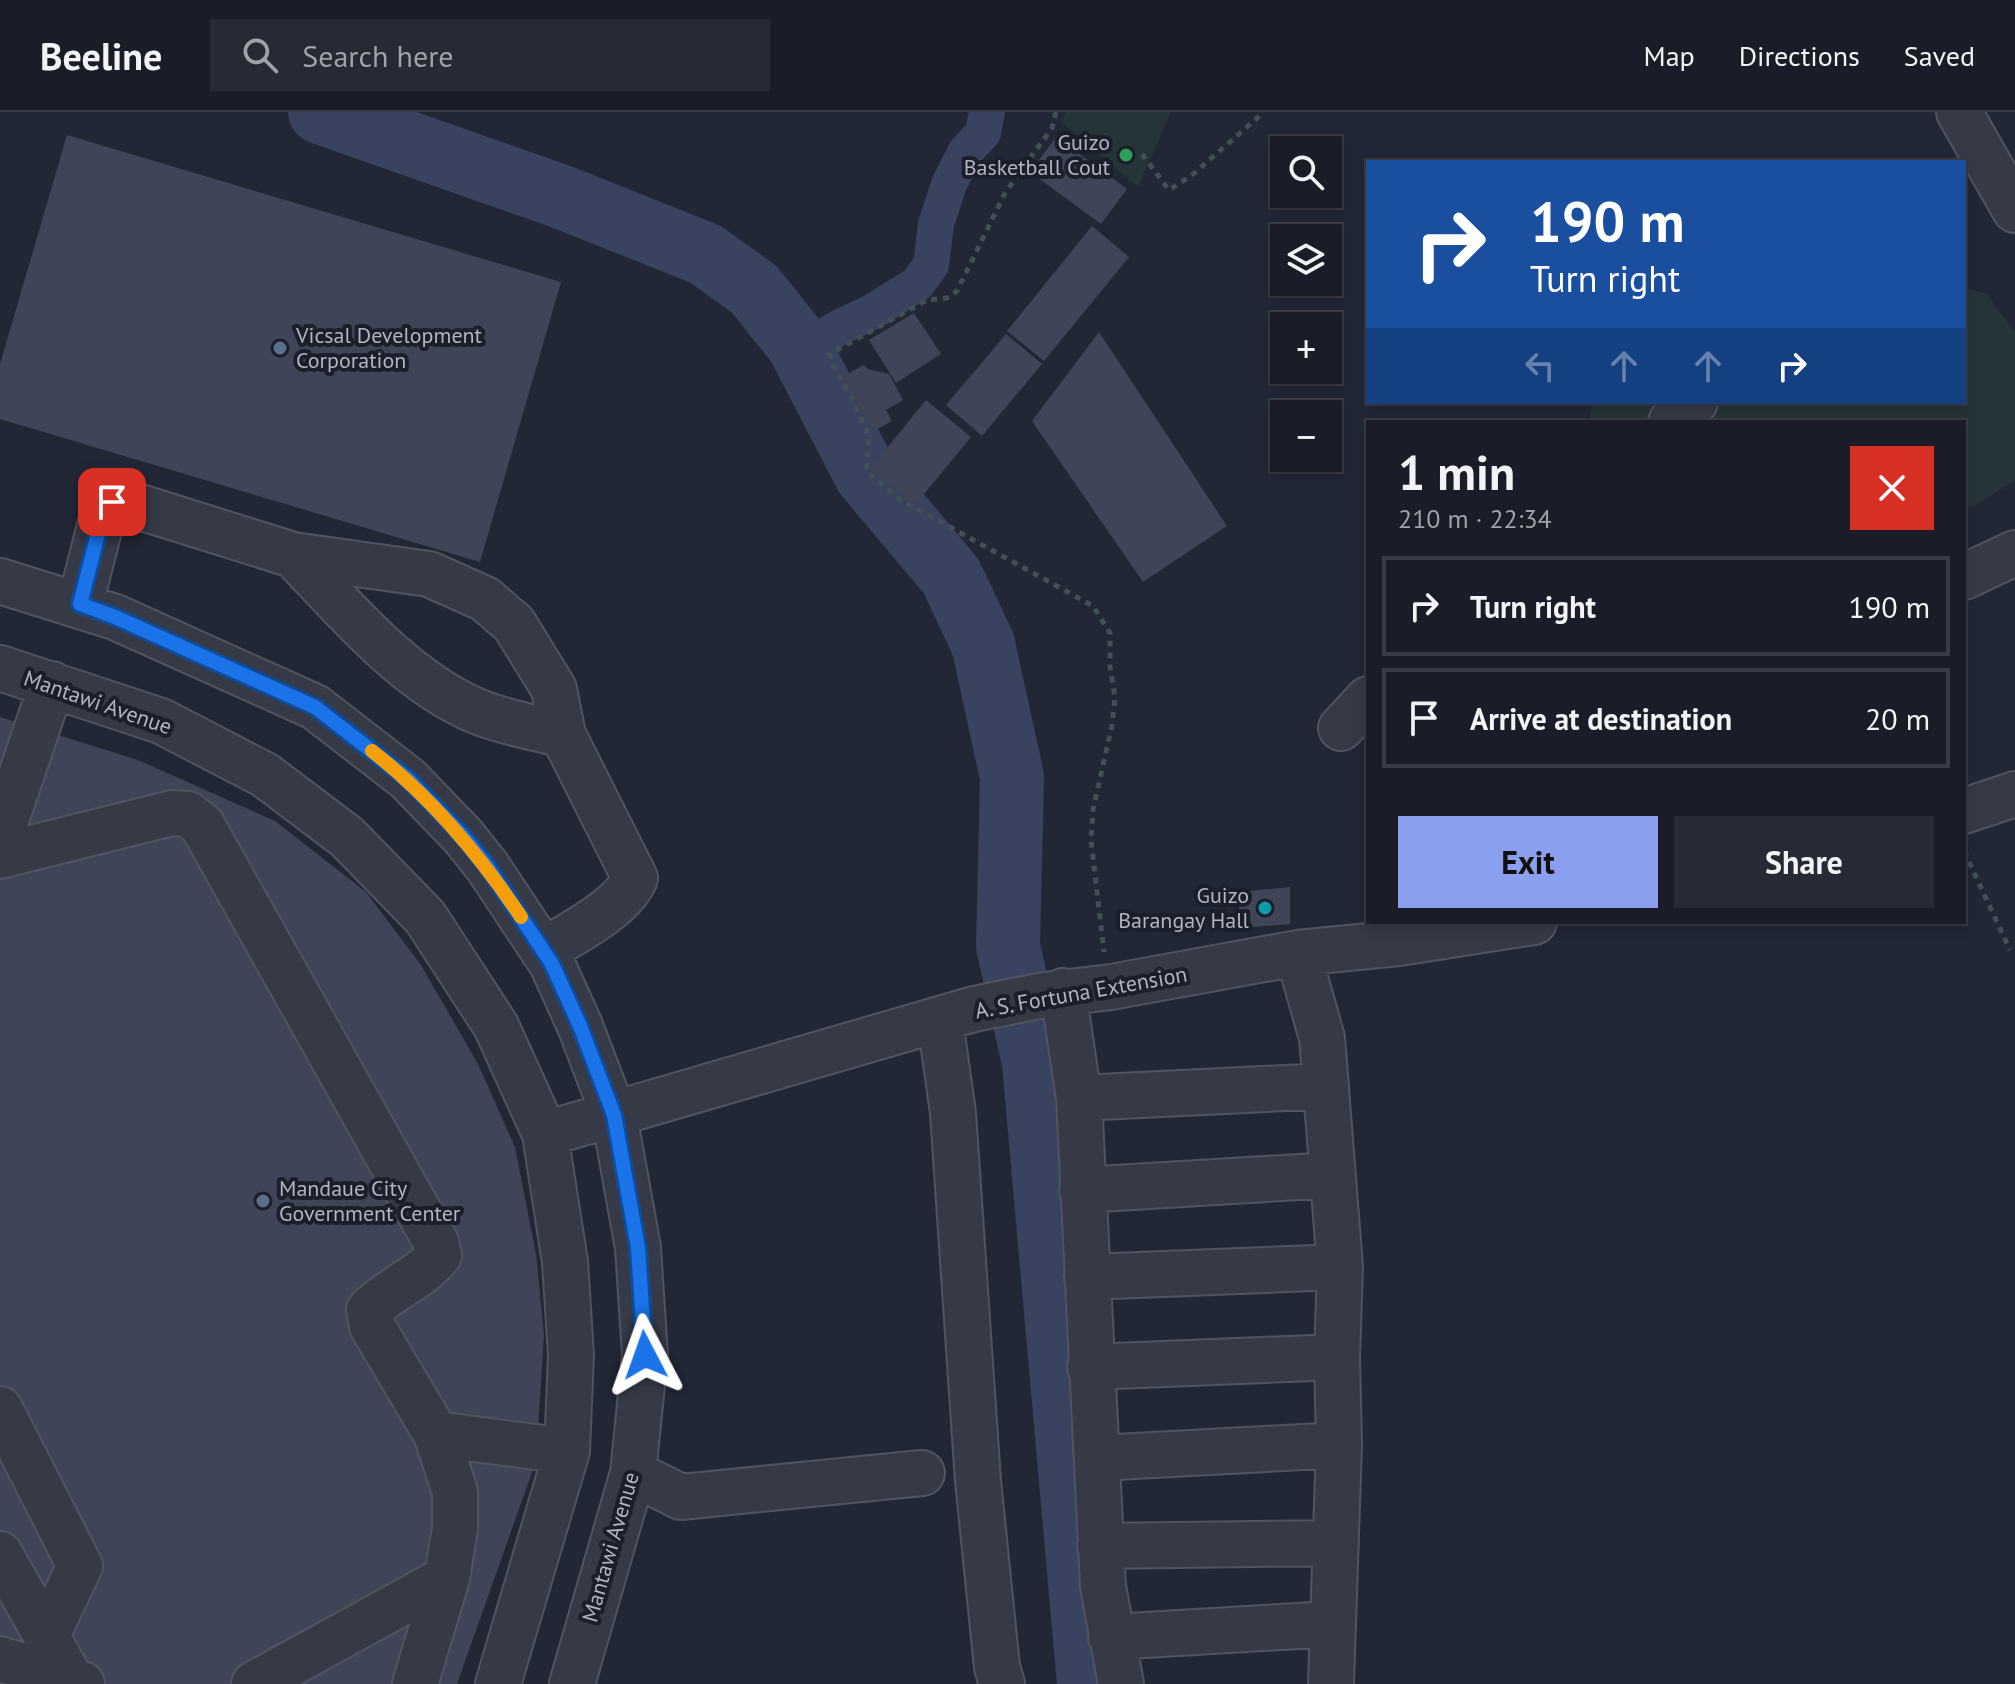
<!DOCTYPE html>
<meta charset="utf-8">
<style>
:root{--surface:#1a1d28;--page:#272a34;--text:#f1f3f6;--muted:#9fa2a8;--line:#383b45;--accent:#8a9fee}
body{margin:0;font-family:"PT Sans",sans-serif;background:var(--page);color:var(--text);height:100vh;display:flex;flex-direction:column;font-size:30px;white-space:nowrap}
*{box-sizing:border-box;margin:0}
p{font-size:26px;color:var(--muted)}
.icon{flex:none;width:44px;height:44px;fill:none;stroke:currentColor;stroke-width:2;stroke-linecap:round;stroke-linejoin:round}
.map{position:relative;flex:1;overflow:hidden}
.sheet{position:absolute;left:1366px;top:308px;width:600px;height:504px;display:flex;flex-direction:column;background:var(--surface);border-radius:0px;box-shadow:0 4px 12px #0003,0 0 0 2px var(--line)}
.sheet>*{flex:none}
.guide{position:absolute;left:1366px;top:48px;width:600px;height:244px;border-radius:0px;box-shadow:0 4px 12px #0003,0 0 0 2px var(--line);background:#1a4fa0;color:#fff;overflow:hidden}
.controls{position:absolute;left:1270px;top:24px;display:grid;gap:16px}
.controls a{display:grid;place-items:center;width:72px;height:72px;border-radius:0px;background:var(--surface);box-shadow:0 4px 12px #0003,0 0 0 2px var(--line);font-size:40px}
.pin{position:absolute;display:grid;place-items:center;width:68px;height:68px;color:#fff;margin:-34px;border-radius:16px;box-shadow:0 4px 12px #0006}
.me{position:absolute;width:88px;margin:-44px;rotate:356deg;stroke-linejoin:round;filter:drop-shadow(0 0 6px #0008)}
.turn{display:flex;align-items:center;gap:28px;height:168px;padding:0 32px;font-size:36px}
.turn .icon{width:104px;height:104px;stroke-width:2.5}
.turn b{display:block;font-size:56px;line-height:68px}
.lanes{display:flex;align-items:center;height:76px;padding:0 32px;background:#0003;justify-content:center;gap:40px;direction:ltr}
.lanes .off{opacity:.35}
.round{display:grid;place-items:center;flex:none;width:84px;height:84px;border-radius:0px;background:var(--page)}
.headline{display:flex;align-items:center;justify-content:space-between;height:136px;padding:0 32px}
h1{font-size:48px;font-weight:700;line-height:60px}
.button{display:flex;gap:16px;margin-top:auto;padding:16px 32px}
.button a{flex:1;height:92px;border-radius:0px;background:var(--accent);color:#111;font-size:32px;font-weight:700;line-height:92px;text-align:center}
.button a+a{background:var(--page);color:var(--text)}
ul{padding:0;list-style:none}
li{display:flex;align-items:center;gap:24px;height:100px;margin:0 16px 12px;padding:0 16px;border:4px solid var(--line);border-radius:0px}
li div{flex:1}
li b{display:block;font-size:30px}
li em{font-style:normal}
header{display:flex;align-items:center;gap:48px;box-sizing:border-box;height:112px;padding:0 40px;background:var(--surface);border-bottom:2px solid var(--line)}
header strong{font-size:38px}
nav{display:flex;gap:44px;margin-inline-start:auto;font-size:28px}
.search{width:560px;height:72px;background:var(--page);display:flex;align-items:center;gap:20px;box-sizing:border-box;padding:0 28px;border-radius:0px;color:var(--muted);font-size:30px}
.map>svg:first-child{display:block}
.green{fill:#253438}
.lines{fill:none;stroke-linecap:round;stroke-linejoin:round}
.canal{stroke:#39425e;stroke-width:36}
.river{stroke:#39425e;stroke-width:64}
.building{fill:#3f4556}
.minor-casing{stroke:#505461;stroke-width:48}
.path{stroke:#424f54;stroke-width:5;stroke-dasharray:6 6;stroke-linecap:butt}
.minor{stroke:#363a47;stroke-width:44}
.route-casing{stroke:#114b97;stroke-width:20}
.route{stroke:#1a73e8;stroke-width:14}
.slow{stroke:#f59e0b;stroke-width:14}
.leisure-dot{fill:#2e9e5b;stroke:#1b1f2b;stroke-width:3}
.service-dot{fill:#5c6f8a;stroke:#1b1f2b;stroke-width:3}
.culture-dot{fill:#0f9aa8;stroke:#1b1f2b;stroke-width:3}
.labels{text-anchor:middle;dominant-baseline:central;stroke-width:8;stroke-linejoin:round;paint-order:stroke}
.poi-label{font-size:22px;fill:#b0b4c3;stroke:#1b1f2b;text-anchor:end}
.street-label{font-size:22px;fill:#b0b4c3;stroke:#1b1f2b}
</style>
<header>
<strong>Beeline</strong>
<div class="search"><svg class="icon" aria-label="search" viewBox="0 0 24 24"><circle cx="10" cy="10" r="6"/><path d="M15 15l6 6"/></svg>Search here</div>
<nav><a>Map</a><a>Directions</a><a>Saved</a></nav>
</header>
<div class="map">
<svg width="2015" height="1572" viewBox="0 0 2015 1572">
<rect width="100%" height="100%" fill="#222736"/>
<path class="green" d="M1065,0H1171L1138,75L1062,11Z
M1964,175L1987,182L2015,220V369L1964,400V310L1589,309L1593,290H1964Z"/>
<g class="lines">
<path class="canal" d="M802,240L836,217L872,200L917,172L931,153L936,112L949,72L966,39L983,21L987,0"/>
<path class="river" d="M320,0L562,85L705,142L754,177L798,232L866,363L951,464L983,532L1012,665L1008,834L1034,951L1089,1572"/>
</g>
<path class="building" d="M67,23L561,170L480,450L0,307V252Z
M1056,25L1127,77L1101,112L1030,60Z
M1092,114L1129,145L1044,249L1007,219Z
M914,201L941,242L896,271L869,228Z
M1099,220L1227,414L1143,470L1032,309Z
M1006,222L1042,252L982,324L946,293Z
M864,253L868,257L889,262L903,288L886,298L892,309L874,319L841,265Z
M926,288L971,325L915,393L870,357Z
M0,605L138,648L275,709L366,780L421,853L478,952L515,1035L536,1142L544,1223L536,1349L457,1572H0Z
M1290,775V812L1241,816L1238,780Z"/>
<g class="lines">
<g class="minor-casing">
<path id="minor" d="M1959,0L2015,98
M1671,310L1695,290
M293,443C346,498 403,567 474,598C501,610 534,615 563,623
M1964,465L2015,441
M0,469L115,505L315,595L408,667L463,724L487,754L552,852L580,914L614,1003L638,1136L645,1243L633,1361L572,1572
M80,492L101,410L106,397L112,390H124L293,443L429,462L485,487L514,512L554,577L563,623L635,766C623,796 571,822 543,839
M0,556L161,609L265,663L347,725L425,805L496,914L545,1022L565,1150L571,1243L567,1339L498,1572
M1341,616L1368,587
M1964,699L2015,682
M0,726L52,572
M0,744L172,701L188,702L202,713L436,1130L439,1143C421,1166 390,1177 369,1198L372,1214L436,1322L455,1380V1416L447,1466L415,1572
M1298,841L1322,926L1340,1155L1337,1245L1339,1333L1331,1572
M1063,879L1079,986L1103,1474L1121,1572
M940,908L953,1001L978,1369L997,1555L1002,1572
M1079,986L1326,974
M545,1022L974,897L1044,883L1111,875L1298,841L1399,831L1534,810
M1082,1078L1332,1063
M1087,1165L1340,1155
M1090,1255L1337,1245
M0,1297L80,1454L46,1525
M436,1322L567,1339
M1097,1346L1339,1333
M633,1361L681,1385L922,1361
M1100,1434L1336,1431
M0,1442L72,1569L71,1572
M1111,1525L1331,1512
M0,1547L82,1572
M254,1572L447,1466"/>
</g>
<path class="path" d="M1056,0L1052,16L1005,81L957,179L947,186L927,188L830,242V248L853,288L869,325L866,359L899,387L1093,494L1110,521V555L1115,586L1112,613L1093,698L1091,728L1104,840
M1142,42L1169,78L1191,64L1264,0
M1964,739L2010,838"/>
<use href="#minor" class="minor"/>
</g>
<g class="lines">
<g class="route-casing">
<path id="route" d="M112,390L106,397L101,410L80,492L115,505L315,595L408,667L463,724L487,754L552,852L580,914L614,1003L638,1136L645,1243"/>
</g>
<use href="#route" class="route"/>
<path class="slow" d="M372,639C432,686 479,742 521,805"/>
</g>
<circle class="leisure-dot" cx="1126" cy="43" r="8"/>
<g class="service-dot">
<circle cx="280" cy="236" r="8"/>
<circle cx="263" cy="1089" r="8"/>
</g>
<circle class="culture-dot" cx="1265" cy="796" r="8"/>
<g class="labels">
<g class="poi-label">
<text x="1110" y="30">Guizo<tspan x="1110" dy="25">Basketball Cout</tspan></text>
<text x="296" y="223" text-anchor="start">Vicsal Development<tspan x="296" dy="25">Corporation</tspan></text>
<text x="1249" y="783">Guizo<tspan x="1249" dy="25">Barangay Hall</tspan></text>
<text x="279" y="1076" text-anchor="start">Mandaue City<tspan x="279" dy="25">Government Center</tspan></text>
</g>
<g class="street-label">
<text transform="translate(98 590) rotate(19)">Mantawi Avenue</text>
<text transform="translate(1081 880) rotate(-10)">A. S. Fortuna Extension</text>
<text transform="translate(610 1435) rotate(-74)">Mantawi Avenue</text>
</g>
</g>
</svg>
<div class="controls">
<a><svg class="icon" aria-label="search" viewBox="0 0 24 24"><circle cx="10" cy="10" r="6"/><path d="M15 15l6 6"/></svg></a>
<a><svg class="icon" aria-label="layers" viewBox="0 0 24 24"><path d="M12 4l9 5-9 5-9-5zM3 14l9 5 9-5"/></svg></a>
<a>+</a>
<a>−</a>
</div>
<div class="pin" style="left:112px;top:390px;background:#d93025"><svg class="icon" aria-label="arrive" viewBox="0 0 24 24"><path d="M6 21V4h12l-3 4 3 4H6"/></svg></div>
<svg class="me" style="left:645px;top:1243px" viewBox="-20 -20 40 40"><path d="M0-17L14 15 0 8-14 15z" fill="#1a73e8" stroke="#fff" stroke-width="4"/></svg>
<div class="guide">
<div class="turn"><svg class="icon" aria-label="right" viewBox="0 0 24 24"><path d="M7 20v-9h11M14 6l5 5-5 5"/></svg><div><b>190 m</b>Turn right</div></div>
<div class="lanes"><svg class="icon off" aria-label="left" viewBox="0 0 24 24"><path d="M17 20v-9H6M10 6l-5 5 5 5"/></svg><svg class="icon off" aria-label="ahead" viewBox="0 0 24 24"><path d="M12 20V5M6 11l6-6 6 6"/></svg><svg class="icon off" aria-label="ahead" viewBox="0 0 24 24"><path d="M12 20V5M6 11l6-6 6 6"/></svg><svg class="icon" aria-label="right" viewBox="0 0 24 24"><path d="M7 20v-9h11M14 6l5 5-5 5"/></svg></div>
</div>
<section class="sheet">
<div class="headline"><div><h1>1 min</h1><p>210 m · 22:34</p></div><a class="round" style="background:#d93025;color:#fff"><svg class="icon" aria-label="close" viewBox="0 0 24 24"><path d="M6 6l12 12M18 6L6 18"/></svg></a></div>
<ul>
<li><svg class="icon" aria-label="right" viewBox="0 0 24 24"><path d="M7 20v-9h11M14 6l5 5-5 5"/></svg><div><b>Turn right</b></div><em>190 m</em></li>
<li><svg class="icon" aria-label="arrive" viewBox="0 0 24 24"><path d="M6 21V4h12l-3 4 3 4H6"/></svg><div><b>Arrive at destination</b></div><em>20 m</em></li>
</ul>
<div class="button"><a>Exit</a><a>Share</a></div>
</section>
</div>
